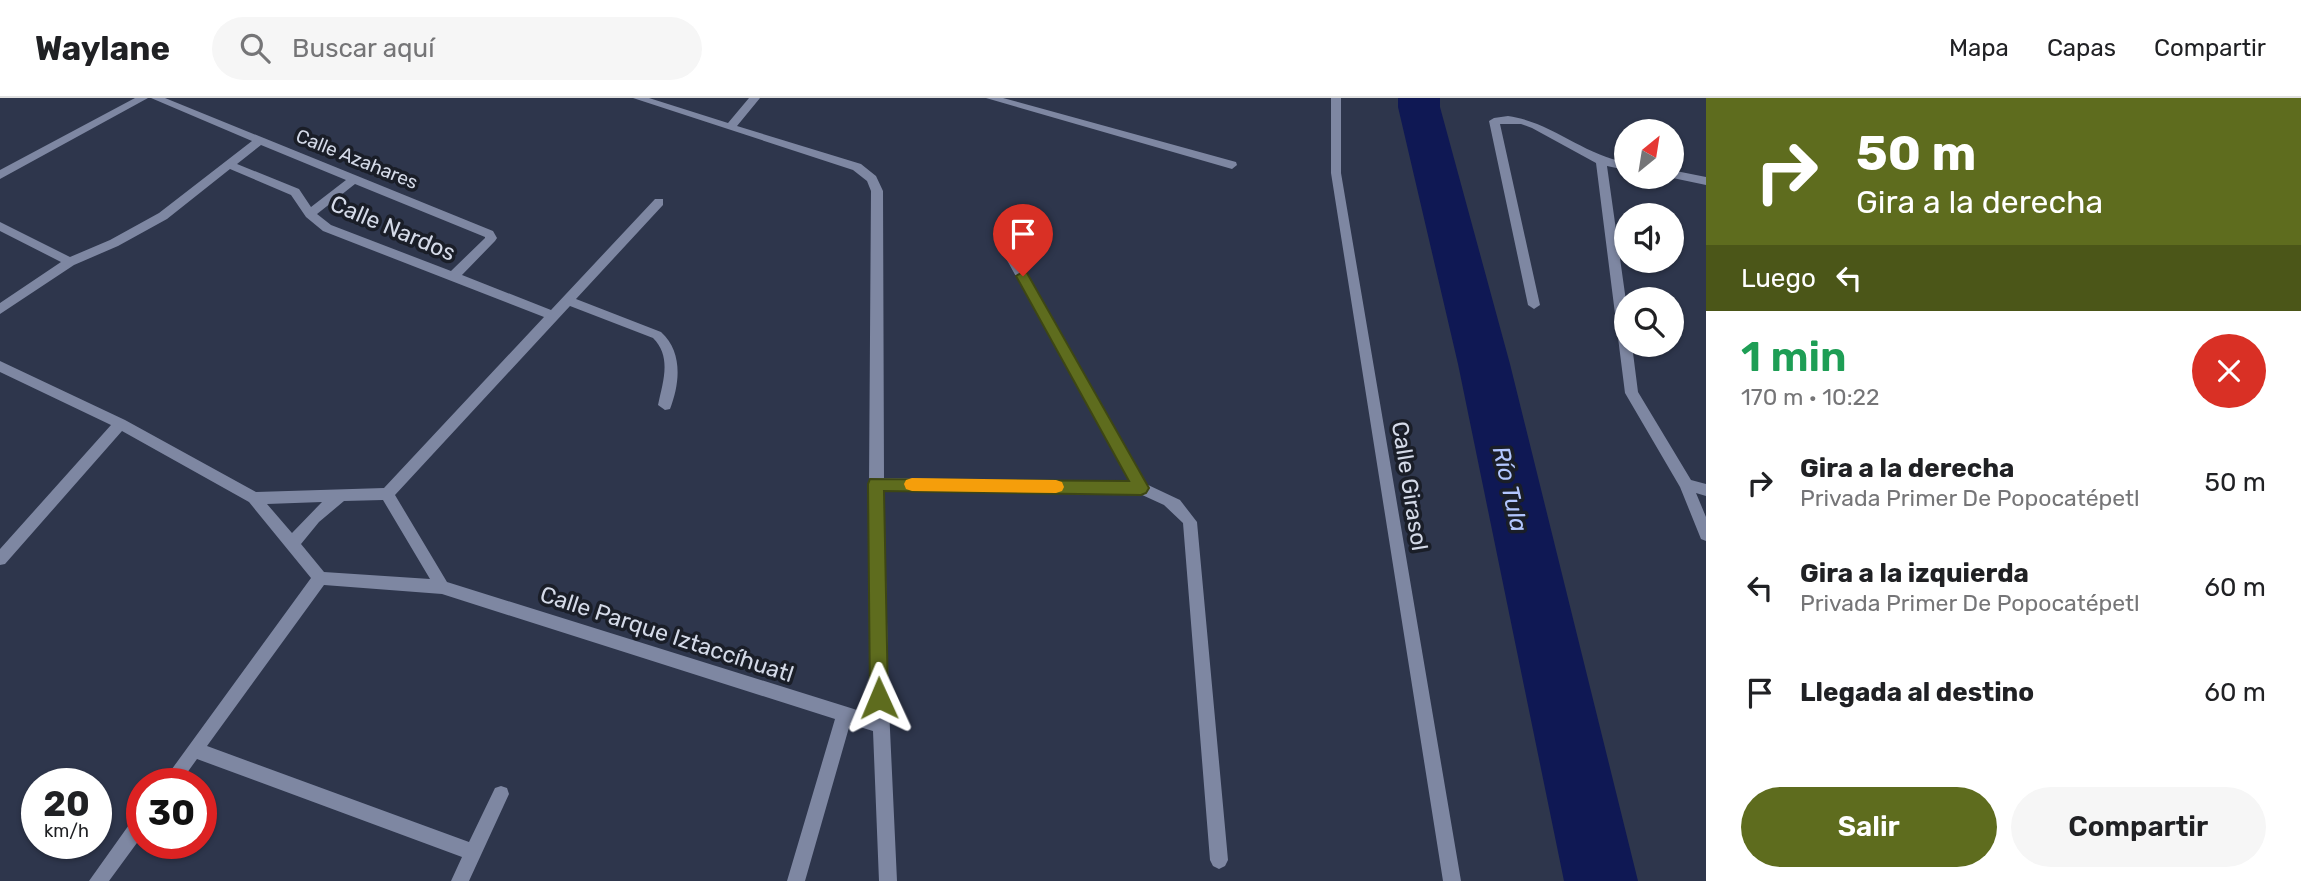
<!DOCTYPE html>
<html lang="es">
<meta charset="utf-8">
<style>
:root{--surface:#fff;--page:#f6f6f6;--text:#202124;--muted:#757577;--line:#e0e0e0;--accent:#5e6c1e}
body{margin:0;font-family:Rubik,sans-serif;background:var(--page);color:var(--text);height:100vh;display:flex;flex-direction:column;font-size:26px;white-space:nowrap}
*{box-sizing:border-box;margin:0}
p{font-size:23px;color:var(--muted)}
.icon{flex:none;width:38px;height:38px;fill:none;stroke:currentColor;stroke-width:2;stroke-linecap:round;stroke-linejoin:round}
.map{position:relative;flex:1;overflow:hidden}
.sheet{display:flex;flex-direction:column;background:var(--surface);width:595px}
.sheet>*{flex:none}
.top-card{background:#5e6c1e;color:#fff;overflow:hidden}
.needle{width:46px;rotate:30deg}
.controls{position:absolute;left:1614px;top:21px;display:grid;gap:14px}
.controls a{display:grid;place-items:center;width:70px;height:70px;border-radius:50%;background:var(--surface);box-shadow:0 2px 5px #0004;font-size:35px}
.speed{position:absolute;left:21px;top:670px;display:flex;gap:14px;font-size:35px;font-weight:700;text-align:center}
.speed>*{display:grid;place-content:center;width:91px;height:91px;border-radius:50%;background:var(--surface);box-shadow:0 2px 5px #0004;line-height:1}
.speed small{font-size:18px;font-weight:400}
.speed .limit{border:10px solid #d22;background:#fff;color:#111}
.pin{position:absolute;display:grid;place-items:center;width:60px;height:60px;color:#fff;margin:-72px -30px;border-radius:50% 50% 50% 0;rotate:-45deg;box-shadow:0 0 7px #0007}
.pin .icon{rotate:45deg}
.me{position:absolute;width:77px;margin:-38px;rotate:359deg;stroke-linejoin:round;filter:drop-shadow(0 0 5px #0008)}
.turn{display:flex;align-items:center;gap:24px;height:147px;padding:0 35px;font-size:32px}
.turn .icon{width:91px;height:91px;stroke-width:2.5}
.turn b{display:block;font-size:49px;line-height:60px}
.then{display:flex;align-items:center;height:66px;padding:0 35px;background:#0003;gap:14px;font-size:26px}
.round{display:grid;place-items:center;flex:none;width:74px;height:74px;border-radius:37px;background:var(--page)}
.summary{display:flex;align-items:center;justify-content:space-between;height:119px;padding:0 35px}
h1{font-size:42px;font-weight:600;line-height:52px;color:#1e9e55}
.primary-button{display:flex;gap:14px;margin-top:auto;padding:14px 35px}
.primary-button a{flex:1;height:80px;border-radius:42px;background:var(--accent);color:#fff;font-size:28px;font-weight:600;line-height:80px;text-align:center}
.primary-button a+a{background:var(--page);color:var(--text)}
ul{padding:0;list-style:none}
li{display:flex;align-items:center;gap:21px;height:105px;padding:0 35px}
li div{flex:1}
li b{display:block;font-size:26px}
li em{font-style:normal}
header{display:flex;align-items:center;gap:42px;box-sizing:border-box;height:98px;padding:0 35px;background:var(--surface);border-bottom:2px solid var(--line)}
header strong{font-size:33px}
nav{display:flex;gap:38px;margin-inline-start:auto;font-size:24px}
.search{width:490px;height:63px;background:var(--page);display:flex;align-items:center;gap:18px;box-sizing:border-box;padding:0 24px;border-radius:38px;color:var(--muted);font-size:26px}
main{display:flex;flex:1;min-height:0}
.map>svg:first-child{display:block}
.lines{fill:none;stroke-linecap:round;stroke-linejoin:round}
.river{fill:#0f1854;fill-rule:evenodd}
.street{fill:#7e87a2;fill-rule:evenodd}
.route{fill:#5e6c1e;stroke:#3d4614;stroke-width:2}
.slow{fill:#f59e0b}
.labels{text-anchor:middle;dominant-baseline:central;stroke-width:7;stroke-linejoin:round;paint-order:stroke}
.far-street-label{font-size:19px;fill:#d4dae8;stroke:#1a1e28}
.street-label{font-size:23px;fill:#d4dae8;stroke:#1a1e28}
.water-label{font-size:24px;font-style:italic;fill:#b2c6fe;stroke:#1a1e28}
</style>
<header>
<strong>Waylane</strong>
<div class="search"><svg class="icon" aria-label="search" viewBox="0 0 24 24"><circle cx="10" cy="10" r="6"/><path d="M15 15l6 6"/></svg>Buscar aquí</div>
<nav><a>Mapa</a><a>Capas</a><a>Compartir</a></nav>
</header>
<main>
<div class="map">
<svg width="1706" height="783" viewBox="0 0 1706 783">
<rect width="100%" height="100%" fill="#2e364c"/>
<g class="lines">
<path class="river" d="M1398,0H1440V9L1510,266L1638,783H1564L1458,266L1398,9Z"/>
<path class="street" d="M135,0H148L0,81V72Z
M151,0H165L493,133L497,140L495,143L462,177L551,212L655,101H663V107L576,201L661,234C683,254 680,285 670,311L665,312L658,307C663,283 672,259 653,240L570,208L395,397L447,484L873,617L869,386L871,93L867,83L853,72L633,0H649L728,25L749,0H760L737,28L861,66L876,78L883,93L884,380L1130,384L1003,155L1009,151L1013,152L1146,386L1180,402L1197,424L1228,762L1225,768L1219,771L1213,768L1210,762L1183,425L1164,407L1140,396L884,392L889,610L897,783H879L873,633L850,626L805,783H787L835,621L442,496L324,487L207,648L469,744L495,690L501,688L507,690L509,696L469,783H451L462,759L197,661L179,686H161L311,480L249,404L122,333L5,466L0,467V451L111,327L0,274V263L125,322L256,394L384,390L544,219L323,133L306,119L291,97L230,71L167,121L118,148L74,167L0,216V205L61,164L0,133V124L70,159L110,142L159,115L252,43ZM261,47L346,82L311,109L299,91L237,66ZM355,86L485,139V140L451,173L331,127L317,116ZM383,402L430,481L324,474L301,446L319,424L344,403ZM322,404L292,435L267,406Z
M986,0H1003L1236,64L1237,67L1232,71Z
M1331,0H1341V75L1461,783H1443L1331,75Z
M1508,18C1552,24 1583,57 1626,64V72L1607,68L1626,203V247H1632L1638,294L1691,382L1706,386V398L1696,395L1706,419V443L1701,441L1680,389L1625,295L1596,65L1532,30L1521,26H1500L1540,207L1534,211L1528,207L1489,23L1494,20Z
M1671,72L1706,79V87L1668,79H1671Z
M142,715V738L109,783H89L136,717Z"/>
</g>
<path class="route" d="M1023,174L1027,175L1149,390L1146,395L1141,397L884,393L888,600L885,606L879,609L872,606L870,600L868,386L870,381L1129,383L1016,178Z"/>
<path class="slow" d="M912,380L1056,382L1062,384L1064,389L1062,393L1056,395L912,393L906,391L904,386L906,382Z"/>
<g class="labels">
<g class="far-street-label">
<text transform="translate(357 61) rotate(22)">Calle Azahares</text>
</g>
<g class="street-label">
<text transform="translate(393 130) rotate(23)">Calle Nardos</text>
<text transform="translate(1410 388) rotate(81)">Calle Girasol</text>
<text transform="translate(667 536) rotate(18)">Calle Parque Iztaccíhuatl</text>
</g>
<g class="water-label">
<text transform="translate(1510 391) rotate(77)">Río Tula</text>
</g>
</g>
</svg>
<div class="controls">
<a><svg class="needle" viewBox="-14 -14 28 28"><path d="M0-13l5 13h-10z" fill="#e53935"/><path d="M0 13l5-13h-10z" fill="#757577"/></svg></a>
<a><svg class="icon" aria-label="sound" viewBox="0 0 24 24"><path d="M4 9h4l5-4v14l-5-4H4zM17 9q2 3 0 6"/></svg></a>
<a><svg class="icon" aria-label="search" viewBox="0 0 24 24"><circle cx="10" cy="10" r="6"/><path d="M15 15l6 6"/></svg></a>
</div>
<div class="speed"><div>20<small>km/h</small></div><div class="limit">30</div></div>
<div class="pin" style="left:1023px;top:178px;background:#d93025"><svg class="icon" aria-label="arrive" viewBox="0 0 24 24"><path d="M6 21V4h12l-3 4 3 4H6"/></svg></div>
<svg class="me" style="left:879px;top:600px" viewBox="-20 -20 40 40"><path d="M0-17L14 15 0 8-14 15z" fill="#5e6c1e" stroke="#fff" stroke-width="4"/></svg>
</div>
<section class="sheet">
<div class="top-card">
<div class="turn"><svg class="icon" aria-label="right" viewBox="0 0 24 24"><path d="M7 20v-9h11M14 6l5 5-5 5"/></svg><div><b>50 m</b>Gira a la derecha</div></div>
<div class="then">Luego<svg class="icon" aria-label="left" viewBox="0 0 24 24"><path d="M17 20v-9H6M10 6l-5 5 5 5"/></svg></div>
</div>
<div class="summary"><div><h1>1 min</h1><p>170 m · 10:22</p></div><a class="round" style="background:#d93025;color:#fff"><svg class="icon" aria-label="close" viewBox="0 0 24 24"><path d="M6 6l12 12M18 6L6 18"/></svg></a></div>
<ul>
<li><svg class="icon" aria-label="right" viewBox="0 0 24 24"><path d="M7 20v-9h11M14 6l5 5-5 5"/></svg><div><b>Gira a la derecha</b><p>Privada Primer De Popocatépetl</p></div><em>50 m</em></li>
<li><svg class="icon" aria-label="left" viewBox="0 0 24 24"><path d="M17 20v-9H6M10 6l-5 5 5 5"/></svg><div><b>Gira a la izquierda</b><p>Privada Primer De Popocatépetl</p></div><em>60 m</em></li>
<li><svg class="icon" aria-label="arrive" viewBox="0 0 24 24"><path d="M6 21V4h12l-3 4 3 4H6"/></svg><div><b>Llegada al destino</b></div><em>60 m</em></li>
</ul>
<div class="primary-button"><a>Salir</a><a>Compartir</a></div>
</section>
</main>
